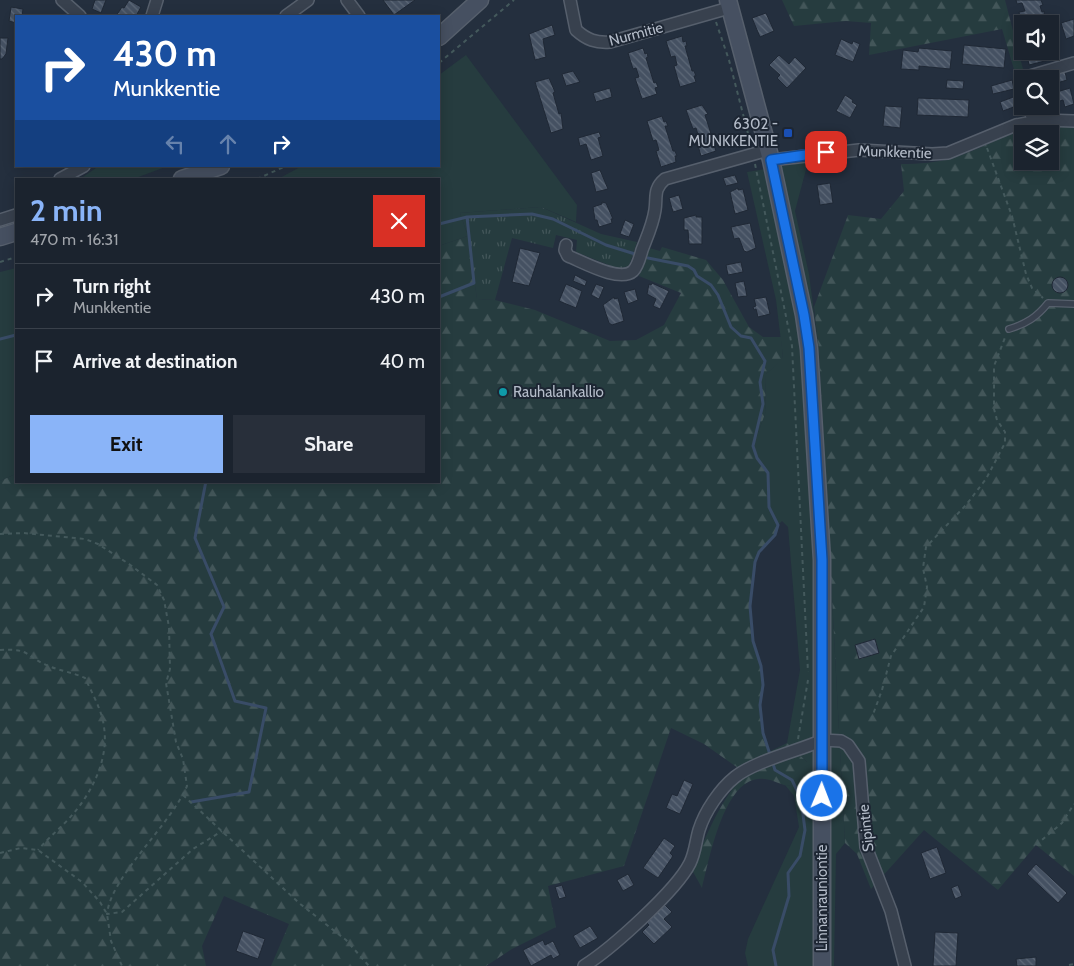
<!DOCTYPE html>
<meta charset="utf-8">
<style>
:root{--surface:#1b232e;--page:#282f3a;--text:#f1f3f6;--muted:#a0a4aa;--line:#39404a;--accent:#8ab4f8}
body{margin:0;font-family:Cabin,sans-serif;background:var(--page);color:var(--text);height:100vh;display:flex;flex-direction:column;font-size:19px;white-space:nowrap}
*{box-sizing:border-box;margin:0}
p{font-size:16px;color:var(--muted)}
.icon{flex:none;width:28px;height:28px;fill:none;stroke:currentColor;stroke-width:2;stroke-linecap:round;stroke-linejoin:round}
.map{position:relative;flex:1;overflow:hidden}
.side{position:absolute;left:15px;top:178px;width:425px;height:305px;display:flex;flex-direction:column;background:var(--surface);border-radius:0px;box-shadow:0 2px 12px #0003,0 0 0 1px var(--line)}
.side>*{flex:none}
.banner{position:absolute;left:15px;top:15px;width:425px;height:152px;border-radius:0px;box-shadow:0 2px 12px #0003,0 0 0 1px var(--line);background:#1a4fa0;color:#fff;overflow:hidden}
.buttons{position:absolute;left:1014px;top:15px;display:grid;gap:10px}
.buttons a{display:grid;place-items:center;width:45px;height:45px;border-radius:0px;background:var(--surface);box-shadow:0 2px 12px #0003,0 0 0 1px var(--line);font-size:25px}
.pin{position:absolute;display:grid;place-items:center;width:42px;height:42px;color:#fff;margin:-21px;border-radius:10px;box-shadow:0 2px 8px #0006}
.me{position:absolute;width:55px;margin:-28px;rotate:1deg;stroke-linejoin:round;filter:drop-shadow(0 0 4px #0008)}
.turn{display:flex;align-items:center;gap:18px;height:105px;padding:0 15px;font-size:22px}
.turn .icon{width:65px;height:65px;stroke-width:2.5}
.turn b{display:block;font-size:35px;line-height:42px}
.lanes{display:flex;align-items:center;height:48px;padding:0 15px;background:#0003;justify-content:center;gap:25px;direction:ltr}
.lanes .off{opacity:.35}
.round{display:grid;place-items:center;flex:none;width:52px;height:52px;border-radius:0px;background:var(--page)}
.overview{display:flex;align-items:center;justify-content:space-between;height:85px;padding:0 15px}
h1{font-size:30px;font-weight:700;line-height:38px;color:var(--accent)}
.primary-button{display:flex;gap:10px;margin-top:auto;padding:10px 15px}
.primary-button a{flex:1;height:58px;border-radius:0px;background:var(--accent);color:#111;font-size:20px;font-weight:700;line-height:58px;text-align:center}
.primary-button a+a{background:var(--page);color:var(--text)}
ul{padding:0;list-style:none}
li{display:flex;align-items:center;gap:15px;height:65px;padding:0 15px;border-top:1px solid var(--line)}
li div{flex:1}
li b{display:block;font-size:19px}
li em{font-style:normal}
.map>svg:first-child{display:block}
.green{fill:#263c3f}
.forest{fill:url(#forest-firs);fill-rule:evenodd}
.park{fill:url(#park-tufts)}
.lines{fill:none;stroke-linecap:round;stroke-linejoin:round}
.stream{stroke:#394c67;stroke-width:3}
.building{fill:url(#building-back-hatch);stroke:#1f2835}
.lane-casing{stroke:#565f6c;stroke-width:8}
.street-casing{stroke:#565f6c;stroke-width:14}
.secondary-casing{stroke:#565f6c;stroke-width:19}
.path{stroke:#44595c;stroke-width:2;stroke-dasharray:4 4;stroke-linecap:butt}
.lane{stroke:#38414e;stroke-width:5.5}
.street{stroke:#38414e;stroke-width:11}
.secondary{stroke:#465061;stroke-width:16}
.route-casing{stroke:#114b97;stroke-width:12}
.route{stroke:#1a73e8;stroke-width:9}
.transit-dot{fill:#1a4fb4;stroke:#1d2633;stroke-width:2}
.culture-dot{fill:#0f9aa8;stroke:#1d2633;stroke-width:2}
.labels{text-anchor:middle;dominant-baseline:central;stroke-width:4;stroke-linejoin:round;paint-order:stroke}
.street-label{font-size:15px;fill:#b4bcc9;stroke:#1d2633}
.poi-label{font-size:15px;fill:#b4bcc9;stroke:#1d2633;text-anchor:end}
</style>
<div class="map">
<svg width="1074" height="966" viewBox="0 0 1074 966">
<defs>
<pattern id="forest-firs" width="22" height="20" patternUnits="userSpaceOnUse" patternTransform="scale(1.25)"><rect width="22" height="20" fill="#263c3f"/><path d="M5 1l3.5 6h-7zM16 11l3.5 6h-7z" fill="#435659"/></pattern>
<pattern id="park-tufts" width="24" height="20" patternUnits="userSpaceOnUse" patternTransform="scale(1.25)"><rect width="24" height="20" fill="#263c3f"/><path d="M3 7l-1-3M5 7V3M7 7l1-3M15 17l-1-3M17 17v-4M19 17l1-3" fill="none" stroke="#435659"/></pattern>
<pattern id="building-back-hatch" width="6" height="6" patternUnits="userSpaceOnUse" patternTransform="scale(1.25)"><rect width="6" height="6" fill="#455162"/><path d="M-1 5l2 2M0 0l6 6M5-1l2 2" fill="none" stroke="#5d6877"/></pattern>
</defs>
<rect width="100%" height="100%" fill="#242f3e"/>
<path class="green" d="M466,55L577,205L576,222L541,207L460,213L468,236L439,246V179H278L302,166H439V75Z
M808,162L795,211L809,274L819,351L845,843L836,854L834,966H748L745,953L748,939L799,827L794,796L785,785L804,786L807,762L787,743L800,670L788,527L782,521L778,525L769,507L768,473L757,458L753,446L765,414L766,374L783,358L776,300L747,172Z
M99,166H168L133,179H80Z
M16,268V474L0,481V272Z"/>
<path class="forest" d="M782,0H1005L1024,73L1016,76L1002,29L869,55L871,23L846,21L794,26Z
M1047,126L1074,127V876L1036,845L998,890L924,830L871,889L857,854L845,843L819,351L814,307L848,215L881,219L904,191L901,164C919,164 937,163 955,157C990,146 1009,130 1047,126ZM1022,134H1050V161H1022Z
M468,236L477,299L495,300L535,310L610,341L636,340L664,325L681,293L639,276L649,248L660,251L662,247L706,260L723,280L749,327L763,337H781L783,359L766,374L765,414L753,446L757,458L768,473L769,507L778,525L775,535L759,552L755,562L750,606L753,641L761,666L763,685L760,705L763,733L769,752L787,743L807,762L813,775L804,786C797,786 790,786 784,785C775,782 768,778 758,779C723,782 709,861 702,888L692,870C705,838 718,805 741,778L738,768L704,744L671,728L624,866L548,886L556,927L512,949L486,966H271L289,924L224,896L202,946L206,966H0V481L16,474V481H439V246Z"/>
<path class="park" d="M541,207L601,234L637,242L629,266L619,269L576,252L577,240L556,235L553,248L512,238L495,300L477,299L468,236L460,213Z"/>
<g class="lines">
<path class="stream" d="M439,224L467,217L532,214L553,219L606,245L635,254
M648,258L688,266L694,270L697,276L711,285L718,295L731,327L741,336L751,338L765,361L760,382L763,404L753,446L757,458L768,473L769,507L778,525L775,535L759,552L755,562L750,606L753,641L761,666L763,685L760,705L763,733L775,770L792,780L801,799L805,830L800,856L788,873L789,896L773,950L776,966
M439,297L474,283L467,217
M0,339L16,335
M191,802L249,792L266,708L235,701L211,634L224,607L195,538L206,481"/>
</g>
<path class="building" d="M95,0H106L101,13L92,9Z
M129,0L141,7L136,16H116L122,7L124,8Z
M383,0H415L394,15Z
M1016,0H1041L1043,5L1040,6L1042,12L1044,11L1045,21L1042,24H1022V26V24L1027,22L1025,15L1020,17L1019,12L1025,11L1022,3L1017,4Z
M11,7L23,9L22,16H16V23L9,21Z
M766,13L774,31L760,37L752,18Z
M1074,19V36L1066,39L1061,23Z
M552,25L555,35L543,39L546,57L535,60L529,34Z
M682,36L683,42L686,41L687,46H685L692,71H694L696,76H694L696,82L680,87L674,66L677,65L675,56L671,57L666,41Z
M0,38H8L6,54L2,59H0Z
M841,39L852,44L853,41L860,44L853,62L835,55Z
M964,45L1006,49L1004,68L962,64Z
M643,48L645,54L647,53L648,57L646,58L654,83L656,82L658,87L655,88L657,94L642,99L635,78L639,77L636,68L633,69L628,53Z
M919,48L952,51L950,69L919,66V70L901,69L903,50L918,52Z
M1050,50L1053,59L1029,65L1028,60L1035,58L1033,51Z
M779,55L789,64L795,57L806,68L787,88L777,78L780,75L769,65Z
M573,71L580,82L566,86L562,74Z
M1065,72L1067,80L1050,85V79H1039Z
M549,78L555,92L553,93L559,114L561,113L563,129L551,133L535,82Z
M947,80L964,81L963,89L946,88Z
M1012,80L1014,89L993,94L991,86Z
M610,88L612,97L596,102L593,93Z
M1070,88L1074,104L1065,107L1063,100L1050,104V94Z
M845,95L853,100L852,102L857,105L850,118L836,111Z
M1016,96L1019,105L1003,111L1000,102Z
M918,98L969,100L968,117L917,115Z
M702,105L708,114L705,115L713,140L715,139L717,144L714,145L716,151L701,156L696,139L699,138L696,128L693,129L686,110Z
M885,106L902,107L900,128L883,126Z
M662,116L664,122L666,121L668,126H665L673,151H675L677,156H675L676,162L661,167L656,151L659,150L656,140L653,141L647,121Z
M599,132L601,137L598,138L603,156L591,160L586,144L580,146L578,138Z
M600,170L608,189L596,192L591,173Z
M735,175L738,183L726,186L723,178Z
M830,183L833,203L820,205L817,185Z
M738,188V190L743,189L748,210L735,214L730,192Z
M679,195L683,209L673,212L669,198Z
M602,202L606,203L613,219H611L612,223L599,227L597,220H595L593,207L602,204Z
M696,215V217H702V244H689L688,230H684V218Z
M625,220L634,224L629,237L620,234Z
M750,223L756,248L747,252L744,251L739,238L734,239L731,227Z
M520,248L540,253L529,286L512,282Z
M741,262L743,272L728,275L726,265Z
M575,275L587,281L585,286L573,281Z
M1052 285a8 8 0 1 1 16 0a8 8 0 1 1-16 0Z
M744,281L747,296L738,297L735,283Z
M652,283L669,291L660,309L653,306L656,299L647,294L649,284L651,285Z
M566,284L582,291L576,308L559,301Z
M596,284L604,287L599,299L591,295Z
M635,289L638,300L628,304L624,292Z
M614,297V299L618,298L624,321L612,325L609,323L603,305Z
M766,297L770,314L758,317L756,309L754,310L753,307L756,306L754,299Z
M875,639L879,653L859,659L855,645Z
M684,780L693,784L680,814L666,808L672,794L677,796Z
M664,838L675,846L670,853L673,856L658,878L643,868Z
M937,847L946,873L930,879L921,853Z
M1036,864L1067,893L1058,903L1027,874Z
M628,874L634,885L623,891L617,880Z
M562,885L566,897L559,899L555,887Z
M958,885L962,896L955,899L951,888Z
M665,905L672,912L664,919L672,927L654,944L642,932L649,925L647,923Z
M590,926L598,938L580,948L573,936Z
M243,931L265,939L258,959L236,951Z
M935,932L958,933L956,966H933Z
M543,940L545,945L553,941L560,955L553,959L551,955L531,966L523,950Z
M1036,957V966H1017L1016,959Z"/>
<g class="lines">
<g class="lane-casing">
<path id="lane" d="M1009,329C1026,324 1037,317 1048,303L1074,304"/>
</g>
<g class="street-casing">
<path id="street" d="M62,0L80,16
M347,0L359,16
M570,0L576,30C587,40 596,43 610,42L729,8
M152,16L157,0
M286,16L308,0
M1027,79L1030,76L1074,63
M1029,106L1033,121
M771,160L859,150L932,154L948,153L1016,125L1043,120L1074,121
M60,179L84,166
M0,220L16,215
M566,245L565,250L568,256C583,262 620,283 633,271C638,266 640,257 642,250C647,237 653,224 655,210C657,197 653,189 665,179L768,150
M584,966C611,949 676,891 690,863C695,853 696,840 699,830C705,811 720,789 735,777C755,761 798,751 823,740L841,741L848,745L859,761L866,847L891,911L905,966"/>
</g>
<g class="secondary-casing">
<path id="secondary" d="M728,0L771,160L804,315L809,349L822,560V966
M439,37L480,0
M182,179L221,166
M0,237L16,232"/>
</g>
<path class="path" d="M716,22L729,60L751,145
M439,63L514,0
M987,148L1012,216L1026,274L1032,288L1043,298
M755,164L792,346L808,672
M257,179L286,166
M0,262L16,257
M0,534L23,533L85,539L98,544L129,564L157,585L164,600L169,627L170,669L166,683L176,742L183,759L187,786C170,826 111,876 107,914L122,912L193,849L222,831
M0,650C32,648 25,657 51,667C62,671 74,673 85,678C92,693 102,710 104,727C109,759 92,792 73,814C62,827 49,837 38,850
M871,720L882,690L891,656L924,607L927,587L923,568L926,547L966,505L986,479L1005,443V432L997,420L994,409V366L1006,335
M798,739L808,680
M183,795L299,903L346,940L369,966
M1036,845L1062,823L1074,804
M0,853L21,848L38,850L82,882L100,902L107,914L111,941L122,966
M1069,965L1074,964"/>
<use href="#lane" class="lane"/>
<use href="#street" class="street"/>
<use href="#secondary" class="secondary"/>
</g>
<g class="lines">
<g class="route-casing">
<path id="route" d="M822,796V560L809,348L804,315L771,160L826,152"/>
</g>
<use href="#route" class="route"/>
</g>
<rect class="transit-dot" x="783" y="128" width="10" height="10" rx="2.5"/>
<circle class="culture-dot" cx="503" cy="392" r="5"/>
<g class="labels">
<g class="street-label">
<text transform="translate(636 34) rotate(-15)">Nurmitie</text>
<text transform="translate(895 152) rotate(2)">Munkkentie</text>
<text transform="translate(866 828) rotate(-96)">Sipintie</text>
<text transform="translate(822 898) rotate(-90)">Linnanrauniontie</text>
</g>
<g class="poi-label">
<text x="778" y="124">6302 -<tspan x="778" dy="17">MUNKKENTIE</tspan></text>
<text x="513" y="392" text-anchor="start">Rauhalankallio</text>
</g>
</g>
</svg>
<div class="buttons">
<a><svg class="icon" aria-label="sound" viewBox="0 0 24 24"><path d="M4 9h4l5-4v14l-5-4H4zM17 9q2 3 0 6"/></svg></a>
<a><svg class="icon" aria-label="search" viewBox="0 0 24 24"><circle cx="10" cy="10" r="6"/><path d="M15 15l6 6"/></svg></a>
<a><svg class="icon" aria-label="layers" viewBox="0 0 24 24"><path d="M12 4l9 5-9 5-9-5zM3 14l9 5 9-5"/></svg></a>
</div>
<div class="pin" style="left:826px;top:152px;background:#d93025"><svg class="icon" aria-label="arrive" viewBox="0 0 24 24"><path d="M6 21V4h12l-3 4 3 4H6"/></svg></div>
<svg class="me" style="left:822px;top:796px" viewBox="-20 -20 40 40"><circle r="17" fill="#1a73e8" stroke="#fff" stroke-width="3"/><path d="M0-11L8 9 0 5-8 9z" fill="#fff"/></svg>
<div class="banner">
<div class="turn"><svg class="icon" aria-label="right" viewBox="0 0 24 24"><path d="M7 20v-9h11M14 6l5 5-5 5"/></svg><div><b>430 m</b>Munkkentie</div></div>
<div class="lanes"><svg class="icon off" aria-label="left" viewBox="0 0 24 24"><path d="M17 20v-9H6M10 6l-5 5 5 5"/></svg><svg class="icon off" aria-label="ahead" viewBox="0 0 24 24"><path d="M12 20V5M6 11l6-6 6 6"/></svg><svg class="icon" aria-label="right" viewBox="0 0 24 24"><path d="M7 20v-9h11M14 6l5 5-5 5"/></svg></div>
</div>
<section class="side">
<div class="overview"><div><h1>2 min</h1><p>470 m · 16:31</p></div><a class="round" style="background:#d93025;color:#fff"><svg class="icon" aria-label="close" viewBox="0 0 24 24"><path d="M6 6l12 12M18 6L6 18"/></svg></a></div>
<ul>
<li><svg class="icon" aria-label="right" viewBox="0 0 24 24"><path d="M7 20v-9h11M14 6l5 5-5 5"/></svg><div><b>Turn right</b><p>Munkkentie</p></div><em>430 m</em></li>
<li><svg class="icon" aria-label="arrive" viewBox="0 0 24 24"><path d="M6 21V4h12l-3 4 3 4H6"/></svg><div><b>Arrive at destination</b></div><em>40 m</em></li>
</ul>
<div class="primary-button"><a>Exit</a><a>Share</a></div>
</section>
</div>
